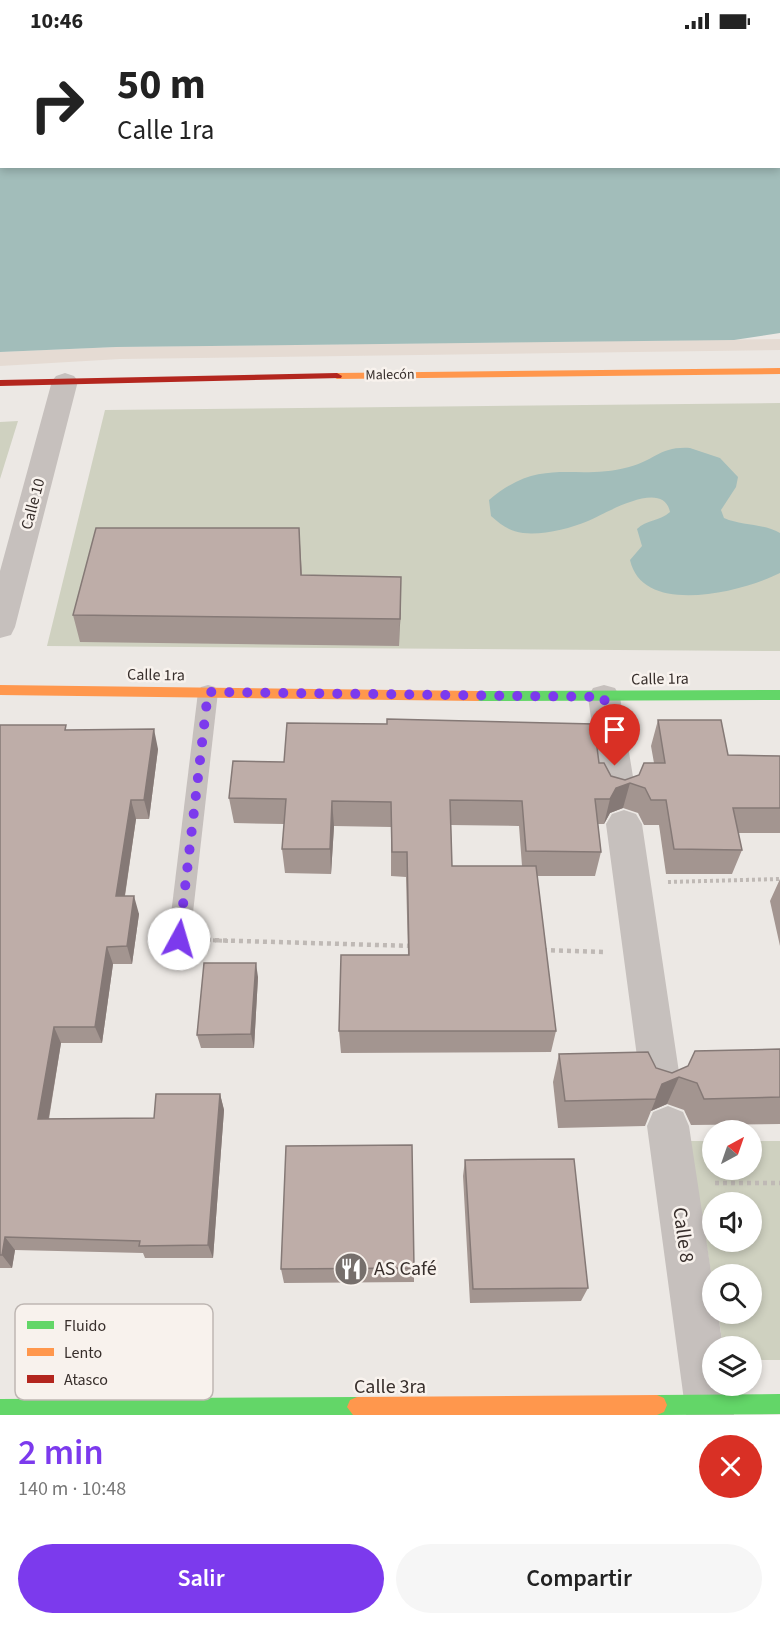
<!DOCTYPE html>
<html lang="es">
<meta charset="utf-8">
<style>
:root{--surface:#fff;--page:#f6f6f6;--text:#222;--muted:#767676;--accent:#7c3aed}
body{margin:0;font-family:"Source Sans 3",sans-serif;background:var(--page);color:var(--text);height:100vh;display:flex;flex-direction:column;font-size:22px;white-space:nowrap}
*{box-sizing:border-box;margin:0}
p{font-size:20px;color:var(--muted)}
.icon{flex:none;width:33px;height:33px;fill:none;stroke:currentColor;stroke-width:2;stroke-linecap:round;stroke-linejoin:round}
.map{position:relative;height:1373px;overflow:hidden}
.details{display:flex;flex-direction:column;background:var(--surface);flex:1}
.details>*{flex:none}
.top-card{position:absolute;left:0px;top:0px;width:780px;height:126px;box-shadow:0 3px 9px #0003;background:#fff;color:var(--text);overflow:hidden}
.needle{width:39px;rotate:40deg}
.tools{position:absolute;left:702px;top:1078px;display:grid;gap:12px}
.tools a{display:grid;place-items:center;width:60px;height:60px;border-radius:50%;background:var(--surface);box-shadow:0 3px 9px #0003;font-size:30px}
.pin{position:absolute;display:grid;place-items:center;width:51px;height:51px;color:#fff;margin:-62px -26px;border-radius:50% 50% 50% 0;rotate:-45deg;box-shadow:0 0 6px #0007}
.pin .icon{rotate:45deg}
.me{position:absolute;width:66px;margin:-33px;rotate:6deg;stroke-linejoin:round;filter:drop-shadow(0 0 4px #0008)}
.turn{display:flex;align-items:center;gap:21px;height:126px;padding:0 18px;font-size:27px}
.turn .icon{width:78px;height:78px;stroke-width:2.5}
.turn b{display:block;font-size:42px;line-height:51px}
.round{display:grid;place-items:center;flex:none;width:63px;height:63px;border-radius:32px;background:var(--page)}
.headline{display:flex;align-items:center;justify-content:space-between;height:102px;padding:0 18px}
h1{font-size:36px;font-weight:600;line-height:45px;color:var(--accent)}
.action{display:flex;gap:12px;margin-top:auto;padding:12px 18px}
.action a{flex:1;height:69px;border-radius:36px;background:var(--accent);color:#fff;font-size:24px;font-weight:600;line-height:69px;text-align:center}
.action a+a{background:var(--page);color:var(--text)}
.status{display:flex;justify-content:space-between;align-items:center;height:42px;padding:0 30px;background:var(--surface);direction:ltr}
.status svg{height:16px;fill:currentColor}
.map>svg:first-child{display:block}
.green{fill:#cfd1c0;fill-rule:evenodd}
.plaza{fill:#e5dbd3}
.water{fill:#a2bdba;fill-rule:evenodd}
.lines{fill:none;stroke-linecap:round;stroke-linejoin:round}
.path-far1{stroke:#bfb9b5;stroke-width:4;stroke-dasharray:3 3;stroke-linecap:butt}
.path{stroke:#bfb9b5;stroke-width:4.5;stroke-dasharray:4 4;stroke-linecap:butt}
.lane{fill:#c6c0bd;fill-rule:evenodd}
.street{fill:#c6c0bd;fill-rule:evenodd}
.fast{fill:#63d668;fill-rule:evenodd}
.slow{fill:#ff974d;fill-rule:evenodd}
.jam{fill:#b3261e;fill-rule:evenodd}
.wall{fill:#a39590;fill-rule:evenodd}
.shaded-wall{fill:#857976}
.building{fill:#beada8;stroke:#857976;stroke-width:1.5}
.route{stroke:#7c3aed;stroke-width:10;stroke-dasharray:0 18}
.labels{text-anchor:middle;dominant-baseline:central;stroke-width:5;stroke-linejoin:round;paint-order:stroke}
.far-street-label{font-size:14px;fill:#372e2b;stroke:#f8f2ed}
.street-label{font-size:16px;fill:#372e2b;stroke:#f8f2ed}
.near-street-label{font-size:20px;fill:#372e2b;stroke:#f8f2ed}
.near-poi-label{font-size:20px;fill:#372e2b;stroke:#f8f2ed;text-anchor:start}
.key{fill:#f8f2ed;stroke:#beb7b3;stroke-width:1.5}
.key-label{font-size:16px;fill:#372e2b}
</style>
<div class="status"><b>10:46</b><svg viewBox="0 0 49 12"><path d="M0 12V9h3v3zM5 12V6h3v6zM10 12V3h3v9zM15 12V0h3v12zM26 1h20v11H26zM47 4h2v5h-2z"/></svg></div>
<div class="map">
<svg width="780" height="1373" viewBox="0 0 780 1373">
<rect width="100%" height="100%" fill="#ece8e4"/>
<path class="green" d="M780,361V609L47,604L105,368Z
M18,379L0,437V380Z
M690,1099H712V1128H752V1099H780V1318H752V1305H723L718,1272H752V1233H712V1237ZM712,1161H752V1200H712Z"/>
<path class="plaza" d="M780,297V308L120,317L0,324V310L116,305Z"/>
<path class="water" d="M0,0H780V291L734,298L116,305L0,310ZM2,2H778V124H2Z
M690,406L720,416L738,435L736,445L721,468L724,476C742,484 762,481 780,491V531C744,549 643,576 630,518L642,504L637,487C646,478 660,479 670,470C663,436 605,472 588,479C569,487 544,493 523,491C509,489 501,483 491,474L489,458C542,413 574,440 629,425C654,419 660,404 690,406Z"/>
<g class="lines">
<path class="path-far1" d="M668,840L780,837
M207,898L230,899"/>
<path class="path" d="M207,898L413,904
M543,908L605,910
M715,1141H780"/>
<path class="lane" d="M208,643L215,645L218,650L190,897L187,904L179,907L171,904L168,897L198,650L201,645Z"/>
<path class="street" d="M65,331L74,334L78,339L15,585L11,593L0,596V529L52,339L56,334Z
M604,643L615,646L620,655L635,747L630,757L618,761L606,757L601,747L588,655L593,646Z
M624,768L636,772L642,782L680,1037L674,1051L660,1056L646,1051L640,1037L606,782L612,772Z
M668,1064L683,1070L689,1084L712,1236V1272H718L723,1305H712V1344H729L734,1373H686L647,1084L653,1070Z"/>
<path class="fast" d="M780,648V658L478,659L471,654L478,649Z
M780,1352V1372L657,1373L650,1370L647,1363L650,1356L657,1353Z
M357,1355L364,1358L367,1365L361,1373H0V1357Z"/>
<path class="slow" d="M780,326V332L337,337L332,334L337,331Z
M0,643L478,649L485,654L478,659L0,653Z
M657,1353L664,1356L667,1363L664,1370L657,1373H353L347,1365L350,1358L357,1355Z"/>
<path class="jam" d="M337,331L342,334L341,336L0,344V338Z"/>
</g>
<path class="wall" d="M299,486L302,533L401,562L399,604L80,600L73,573Z
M658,678L728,713L780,714V791H738L742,808L732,832H666L659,783H644L638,771L623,766L610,771L604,782H598L601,810L595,834H537L556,989L551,1010L341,1011L339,989L408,913L406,835L391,834V785L334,784L331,832L285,831L282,807L284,782L234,781L229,756L599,721L611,734L625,738L639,733L654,721L651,704ZM451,783L519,784L522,824H452Z
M0,683L68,688L158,707L149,777H136L125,854L139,872L132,922H113L102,1001H61L49,1077L154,1076L220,1052L224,1068L213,1216H145L143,1211L15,1208L12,1226H0Z
M780,837V904L770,859Z
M258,935L254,1006H201L197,993Z
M780,1007V1082L691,1083L684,1068L667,1062L651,1069L645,1084L558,1086L553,1040L559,1012L656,1026L672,1031L688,1025L695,1009Z
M465,1118L588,1246L581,1259L470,1261L463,1134Z
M414,1226V1240L284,1241L281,1227Z"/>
<path class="shaded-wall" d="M401,535V562L399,604L400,577Z
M154,687L158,707L149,777L144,758Z
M630,741L623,766L610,771L604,782L610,757L616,746Z
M131,758L136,777L122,872L116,854Z
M332,759L334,784L331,832L330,807Z
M134,854L139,872L132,922L127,904Z
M107,905L113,922L102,1001L95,985Z
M256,921L258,935L254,1006L251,992Z
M54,985L61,1001L46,1092L38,1077Z
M679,1035L667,1062L651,1069L662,1042Z
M220,1052L224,1068L213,1216L208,1203Z
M5,1195L15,1208L12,1226L2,1213Z"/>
<path class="building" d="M96,486H299L301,533L401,535L400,577L73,573Z
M387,677L594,682L599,721H604L611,734L625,738L639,733L644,721H665L658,678H721L728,713L780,714V766H733L742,808L674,807L666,758H651L645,746L630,741L616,746L610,757H595L601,810L526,809L522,759L450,758L452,824H536L556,989H339L341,913H409L407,810H392L391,760L332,759L330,807H282L286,757L229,756L233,719L284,720L287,681L387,682Z
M0,683H66L65,688L154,687L144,758H131L116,854H134L127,904L107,905L95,985H54L38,1077L154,1076L156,1052H220L208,1203L139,1204L140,1199L5,1195L2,1213H0Z
M204,921H256L251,992L197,993Z
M780,1007V1055L704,1057L697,1041L679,1035L662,1042L656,1057L565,1059L559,1012L648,1010L656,1026L672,1031L688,1024L695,1009Z
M412,1103L414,1226L281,1227L286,1104Z
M574,1117L588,1246L473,1247L465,1118Z"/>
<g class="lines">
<path class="route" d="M179,897L208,650L604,655L615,724"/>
</g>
<defs>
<g id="restaurant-disc" transform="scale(1.725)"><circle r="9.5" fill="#766f6c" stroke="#f8f2ed"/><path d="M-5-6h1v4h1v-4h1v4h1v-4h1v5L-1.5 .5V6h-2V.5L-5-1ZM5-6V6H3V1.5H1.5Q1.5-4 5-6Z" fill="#fff"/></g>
</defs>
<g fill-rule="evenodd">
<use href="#restaurant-disc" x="351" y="1227"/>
</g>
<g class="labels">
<g class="far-street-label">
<text transform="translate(390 333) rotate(-1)">Malecón</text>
</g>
<g class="street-label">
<text transform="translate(33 462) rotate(-75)">Calle 10</text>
<text transform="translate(156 633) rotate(1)">Calle 1ra</text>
<text transform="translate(660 637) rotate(-1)">Calle 1ra</text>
</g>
<g class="near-street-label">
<text transform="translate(683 1193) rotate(82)">Calle 8</text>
<text x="390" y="1345">Calle 3ra</text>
</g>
<g class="near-poi-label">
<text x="374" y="1227">AS Café</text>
</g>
</g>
<rect x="15" y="1262" width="198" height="96" rx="9" class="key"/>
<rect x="27" y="1279" width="27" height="8" fill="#63d668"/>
<rect x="27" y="1306" width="27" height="8" fill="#ff974d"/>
<rect x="27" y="1333" width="27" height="8" fill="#b3261e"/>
<g class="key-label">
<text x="64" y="1289">Fluido</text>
<text x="64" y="1316">Lento</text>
<text x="64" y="1343">Atasco</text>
</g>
</svg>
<div class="tools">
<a><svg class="needle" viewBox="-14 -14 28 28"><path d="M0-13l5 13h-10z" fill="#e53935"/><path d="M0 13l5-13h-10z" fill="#767676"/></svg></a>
<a><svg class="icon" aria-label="sound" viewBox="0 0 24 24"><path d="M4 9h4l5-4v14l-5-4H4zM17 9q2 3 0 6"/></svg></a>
<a><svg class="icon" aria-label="search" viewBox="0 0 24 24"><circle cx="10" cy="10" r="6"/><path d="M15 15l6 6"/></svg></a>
<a><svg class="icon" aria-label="layers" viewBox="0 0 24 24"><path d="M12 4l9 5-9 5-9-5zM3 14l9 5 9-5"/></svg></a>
</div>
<div class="pin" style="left:615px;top:724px;background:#d93025"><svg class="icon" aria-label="arrive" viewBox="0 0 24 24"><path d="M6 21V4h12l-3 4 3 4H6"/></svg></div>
<svg class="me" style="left:179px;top:897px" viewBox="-20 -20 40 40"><circle r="19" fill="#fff"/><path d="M0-13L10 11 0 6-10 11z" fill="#7c3aed"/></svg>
<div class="top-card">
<div class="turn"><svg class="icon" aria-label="right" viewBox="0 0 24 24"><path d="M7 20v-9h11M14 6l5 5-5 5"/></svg><div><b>50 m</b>Calle 1ra</div></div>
</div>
</div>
<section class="details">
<div class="headline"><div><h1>2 min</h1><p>140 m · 10:48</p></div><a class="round" style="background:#d93025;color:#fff"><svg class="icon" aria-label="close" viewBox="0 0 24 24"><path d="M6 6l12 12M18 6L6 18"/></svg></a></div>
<div class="action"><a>Salir</a><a>Compartir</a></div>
</section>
